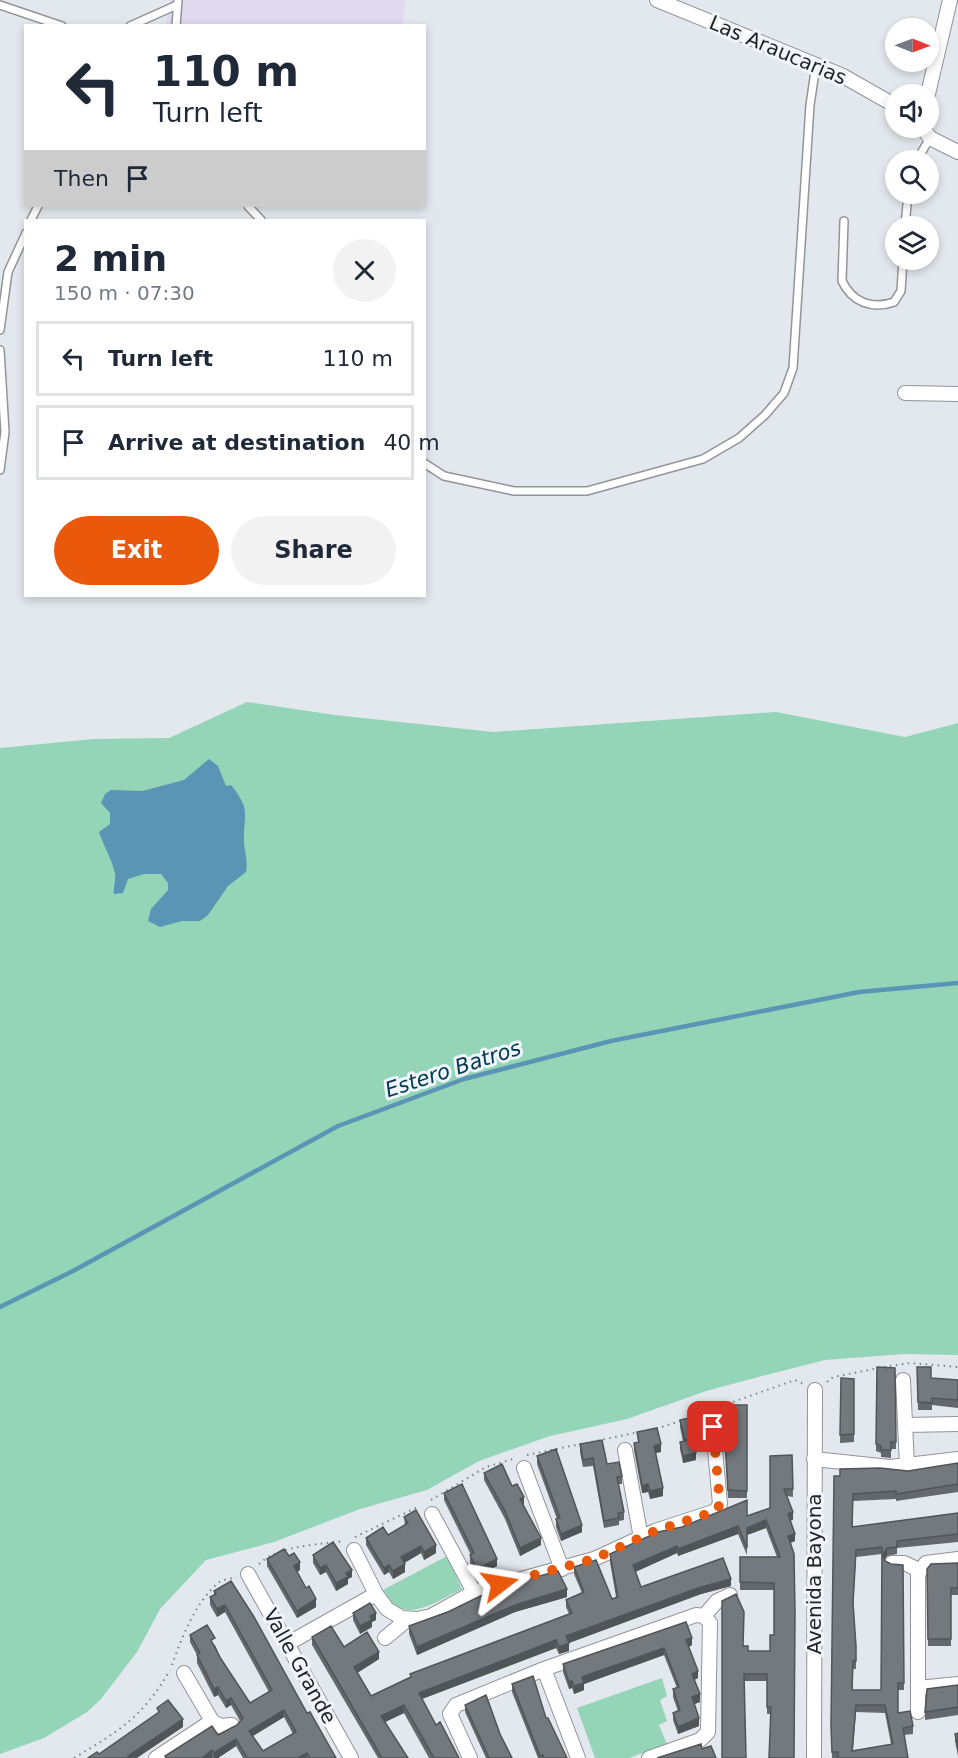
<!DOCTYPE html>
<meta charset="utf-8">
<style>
:root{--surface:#fff;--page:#f2f2f3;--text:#1f2937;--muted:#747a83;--line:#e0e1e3;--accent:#ea580c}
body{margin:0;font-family:"DejaVu Sans",sans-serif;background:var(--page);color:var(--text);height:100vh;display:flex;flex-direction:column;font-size:22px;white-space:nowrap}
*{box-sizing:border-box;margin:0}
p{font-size:20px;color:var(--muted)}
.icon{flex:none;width:33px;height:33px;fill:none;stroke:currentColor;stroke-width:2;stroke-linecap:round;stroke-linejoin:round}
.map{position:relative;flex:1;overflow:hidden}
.details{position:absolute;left:24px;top:219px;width:402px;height:378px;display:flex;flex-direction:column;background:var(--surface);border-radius:0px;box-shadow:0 3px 9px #0003}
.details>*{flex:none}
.banner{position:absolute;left:24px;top:24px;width:402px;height:183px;border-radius:0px;box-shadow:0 3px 9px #0003;background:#fff;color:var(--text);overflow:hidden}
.needle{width:39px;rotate:91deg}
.tools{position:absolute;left:885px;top:18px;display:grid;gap:12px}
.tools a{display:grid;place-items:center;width:54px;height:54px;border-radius:50%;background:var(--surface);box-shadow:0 3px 9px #0003;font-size:30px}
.pin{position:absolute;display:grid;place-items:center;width:51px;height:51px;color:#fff;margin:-26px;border-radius:12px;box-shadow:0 3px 9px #0006}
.me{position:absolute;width:66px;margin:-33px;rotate:76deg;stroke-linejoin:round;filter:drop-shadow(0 0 4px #0008)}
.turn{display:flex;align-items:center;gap:21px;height:126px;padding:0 30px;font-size:27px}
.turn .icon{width:78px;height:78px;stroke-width:2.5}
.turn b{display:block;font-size:42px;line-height:51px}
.then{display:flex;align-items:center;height:57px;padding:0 30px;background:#0003;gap:12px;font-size:22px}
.round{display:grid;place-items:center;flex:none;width:63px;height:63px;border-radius:32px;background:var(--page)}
.overview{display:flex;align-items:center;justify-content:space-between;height:102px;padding:0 30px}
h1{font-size:36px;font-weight:700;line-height:45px}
.action{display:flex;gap:12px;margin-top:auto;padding:12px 30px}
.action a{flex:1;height:69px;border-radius:36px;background:var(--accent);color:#fff;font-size:24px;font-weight:700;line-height:69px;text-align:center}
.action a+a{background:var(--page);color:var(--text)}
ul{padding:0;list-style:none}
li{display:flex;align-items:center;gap:18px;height:75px;margin:0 12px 9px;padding:0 18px;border:3px solid var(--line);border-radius:0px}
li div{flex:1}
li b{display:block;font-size:22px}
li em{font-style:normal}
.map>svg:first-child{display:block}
.industrial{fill:#e0d9ef}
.green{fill:#94d4b7}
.water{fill:#5a95b6}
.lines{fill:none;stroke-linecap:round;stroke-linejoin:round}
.stream{stroke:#5a95b6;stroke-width:4.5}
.lane-casing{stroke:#90959a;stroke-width:10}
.street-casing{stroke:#90959a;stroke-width:16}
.path{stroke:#7f8386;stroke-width:2;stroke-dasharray:1.5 4.5;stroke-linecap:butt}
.lane{stroke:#fff;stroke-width:7}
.street{stroke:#fff;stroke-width:14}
.wall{fill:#64686c;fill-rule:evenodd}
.shaded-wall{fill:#515558}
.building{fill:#74797e;stroke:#515558;stroke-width:1.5;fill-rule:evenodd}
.route{stroke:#ea580c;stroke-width:10;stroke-dasharray:0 18}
.labels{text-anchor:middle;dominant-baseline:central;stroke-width:6;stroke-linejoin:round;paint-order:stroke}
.street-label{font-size:20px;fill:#1f2123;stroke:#eff5fa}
.water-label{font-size:21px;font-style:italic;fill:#02384f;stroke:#eff5fa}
</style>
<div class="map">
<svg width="958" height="1758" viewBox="0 0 958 1758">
<rect width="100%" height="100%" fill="#e2e8ed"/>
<path class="industrial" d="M170,0H405L402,25L166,26Z"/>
<path class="green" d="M247,702L335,715L493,732L776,712L905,737L958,723V1355L904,1354L825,1360L766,1375L706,1391L627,1419L550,1436L479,1461L427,1490L360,1509L274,1542L206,1560L160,1609L137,1652L101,1699L87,1712L44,1738L0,1754V748L93,739L169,738Z
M447,1556L462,1589C444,1597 413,1620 395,1605C390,1602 387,1594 383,1590Z
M662,1678L667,1696L660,1700L667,1721L659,1725L667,1744L629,1758H595L577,1708Z"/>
<path class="water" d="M209,759L218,766L226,786L231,785C252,811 243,814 244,843C245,853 248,861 246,872L228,886L208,915L200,921H182L160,927L148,921L151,909L168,890V883L161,874H144L128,879L123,893L114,894C113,888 116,881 115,874C113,862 103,844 99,832L110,824V813L101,803L105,794L111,790L142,791L184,780Z"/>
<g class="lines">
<path class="stream" d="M0,1307L73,1271L338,1126L464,1079L611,1041L859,992L958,983"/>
<g class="lane-casing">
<path id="lane" d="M0,5L62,26
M130,26L177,5
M176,26L178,0
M917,160L930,138
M248,206L261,220
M31,220L38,206
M844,221L842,281C852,302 872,310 894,302L901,291L903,260
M905,226L908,194
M0,330L8,272L26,233
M0,350L5,432L0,470
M424,463L444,476L514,491H587L703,459L739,438L765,415L784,393L793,368L810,105L816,65"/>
</g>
<g class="street-casing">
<path id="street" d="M657,0L843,76L896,106
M928,94L950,0
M923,128L930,138L958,152
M905,393L958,394
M903,1380L907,1466
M905,1425L958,1424
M625,1450L641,1538
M814,1459L890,1467L958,1459
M524,1468L562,1569
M432,1514L474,1592
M354,1550L376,1594L387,1609L402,1618L417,1619L431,1616L474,1592L594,1559L655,1531L716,1511L720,1504L713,1427
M892,1563H904L919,1570
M248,1574L351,1758
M704,1616L717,1601L730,1595
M385,1638L408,1619
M287,1644L376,1594
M544,1669L578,1758
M184,1673L212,1721L220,1726L232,1725
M918,1688L958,1684
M918,1712V1574L926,1563L958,1559
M156,1758L212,1721
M470,1758L450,1714L456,1705L544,1669L696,1615L704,1616
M649,1758L700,1740L708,1732L710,1623L704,1616
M814,1758L815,1390"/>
</g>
<path class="path" d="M884,1367L910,1363L958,1367
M827,1382L833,1377L879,1368
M688,1418L795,1380L804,1384
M527,1455L659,1428L683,1420
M431,1500L486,1467L513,1459
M355,1537L420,1506
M259,1564C279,1545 317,1545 344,1541
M172,1665C182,1637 195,1603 218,1583C223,1579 231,1579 236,1577
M74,1758C119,1731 143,1717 170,1670"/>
<use href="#lane" class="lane"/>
<use href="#street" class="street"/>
</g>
<path class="wall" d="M877,1367L895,1368L896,1449H891V1458L881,1457V1453L876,1451Z
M917,1367L931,1378L958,1380V1408L932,1405V1410H918Z
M841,1378L854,1379V1442L840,1443Z
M747,1405V1498H728L725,1441Z
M680,1420L698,1444L695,1445L696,1460L683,1463L680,1449V1442L683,1441L680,1427Z
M637,1432L661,1452L656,1453L663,1496L650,1499L648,1492L642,1493L634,1450V1443L638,1442Z
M580,1444L622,1476V1484H618L624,1512V1520L619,1521V1525L604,1528L593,1466L583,1467L580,1452Z
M792,1455L793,1497L787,1496L793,1520H790L795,1541L790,1543L770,1714H767V1681H744L743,1646L748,1651H770L774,1635V1590H740V1557H777L766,1528L747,1535V1555L738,1534L678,1556L677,1553L635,1572L641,1587L731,1586L701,1594L569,1643V1651L559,1654L556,1648L422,1699L436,1725L459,1758H429L404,1713L385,1722L408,1758H378L312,1645V1637L379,1659L357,1673L371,1696L410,1677V1674L569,1614L566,1607V1600L582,1593L574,1574V1567L612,1599L616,1597L610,1562V1554L747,1516L770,1508Z
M537,1456L582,1532L561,1541L556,1527V1519H557L537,1464Z
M958,1463V1492L896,1501V1499L853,1501V1527L958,1513V1542L897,1548V1554L887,1556L884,1560L891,1564L903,1565L904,1690H898V1713L913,1726V1734L904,1735L908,1758H832L831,1727L840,1476L908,1471ZM882,1554L881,1690H852L853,1669H856V1646L853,1606L856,1557ZM856,1712L885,1713L891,1744L853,1751Z
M484,1473L512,1486L524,1505H523L541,1545L520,1556L505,1519L484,1480Z
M444,1493L497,1566L477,1576L470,1563V1555H471L444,1500Z
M404,1517L436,1553L424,1560L421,1553L404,1563L405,1572L393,1579L389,1572L384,1575L366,1545V1538L388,1535L405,1525Z
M313,1555L352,1577L348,1579V1584L336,1591L326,1572L320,1575L313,1563Z
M289,1556L300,1570L297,1572L316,1607L297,1618L267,1566V1559Z
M958,1563V1595H951V1646H928L927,1569Z
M503,1590L567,1597L515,1612L417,1655L409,1634V1626Z
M214,1591L307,1713L336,1758H243L236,1746L218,1758H165V1756L218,1735L237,1725L240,1721L231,1705L226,1708L218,1695L214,1697L197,1663V1655L190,1642V1635L215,1645L221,1659L250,1703L269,1692L225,1612L217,1617L210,1605V1597L214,1596ZM284,1717L293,1734L263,1751L253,1736Z
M353,1613L376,1620L372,1622V1627L360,1634L353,1620Z
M686,1622L692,1645L689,1647L698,1678L694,1680L700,1702L694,1704L699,1726L678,1734L673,1720V1713L678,1711L673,1697V1689L677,1688L664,1655L584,1684V1690L574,1694L572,1688L569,1689L563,1672V1664Z
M512,1684L546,1718L567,1758H538L512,1692Z
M958,1685V1715L925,1720V1712Z
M465,1705L512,1758H486L465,1712Z
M958,1733V1756L955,1741V1734Z"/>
<path class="shaded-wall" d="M698,1437V1444L685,1447V1440Z
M661,1444V1452L654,1453V1446Z
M696,1453V1460L683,1463V1456Z
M648,1484V1492L642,1493V1486Z
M663,1488V1496L650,1499V1491Z
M524,1497V1505L520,1507V1499Z
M793,1512V1520L788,1521V1514Z
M766,1520V1528L747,1535V1528Z
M582,1525V1532L561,1541V1534Z
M738,1526V1534L678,1556V1549Z
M795,1534V1541L788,1544V1536Z
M541,1538V1545L520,1556V1548Z
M436,1545V1553L424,1560V1552Z
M421,1546V1553L401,1565V1557Z
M677,1546V1553L633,1573V1565Z
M887,1548V1556L883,1562V1555Z
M497,1559V1566L477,1576V1569Z
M300,1562V1570L294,1574V1566Z
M405,1564V1572L393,1579V1571Z
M326,1565V1572L320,1575V1568Z
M389,1565V1572L384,1575V1568Z
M352,1570V1577L348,1579V1584L336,1591V1583L346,1573Z
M731,1579V1586L701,1594L566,1644V1636L701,1587Z
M567,1589V1597L515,1612L417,1655V1647L515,1605Z
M316,1599V1607L297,1618V1611Z
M225,1605V1612L217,1617V1609Z
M376,1613V1620L372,1622V1627L360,1634V1626L370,1616Z
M692,1638V1645L686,1648V1640Z
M556,1640V1648L419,1700V1693Z
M569,1643V1651L559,1654V1647Z
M664,1648V1655L584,1684V1690L574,1694V1686L582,1677Z
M379,1652V1659L354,1675V1667Z
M698,1671V1678L692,1681V1674Z
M572,1681V1688L569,1689V1682Z
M218,1687V1695L214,1697V1689Z
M700,1694V1702L692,1705V1697Z
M231,1698V1705L226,1708V1701Z
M404,1705V1713L381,1724V1716Z
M284,1710V1717L249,1738V1731Z
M699,1718V1726L678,1734V1727Z
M183,1719V1727L137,1758H128V1756Z
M236,1739V1746L218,1758H214V1753Z
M212,1750V1758H202Z
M307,1753V1758H298Z"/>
<path class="building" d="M877,1367L895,1368L896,1442H891V1450H881V1446L876,1444Z
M917,1367H931V1378L958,1380V1400L932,1398V1403L918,1402Z
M841,1378L854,1379V1434L840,1435Z
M727,1405H747V1491L728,1490L725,1441Z
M694,1417L698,1437L685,1440L680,1420Z
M657,1428L661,1444L654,1446L663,1488L650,1491L648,1484L642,1486L634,1443L639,1442L637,1432Z
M693,1439L696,1453L683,1456L680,1442Z
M602,1440L607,1464L619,1462L622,1476L617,1477L624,1512L618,1513L619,1518L604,1521L593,1458L583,1460L580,1444Z
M556,1449L582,1525L561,1534L556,1519L560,1518L537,1456Z
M792,1455L793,1489H784L793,1512L788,1514L795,1534L788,1536L794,1554L795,1612L794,1758H769L771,1707H767V1674H744L746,1758H722V1601L736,1594L744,1612L743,1646H748V1651H770V1635H774V1583L740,1582V1557H780L766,1520L747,1528V1548L738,1526L678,1549L677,1546L633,1565L641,1587L723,1558L731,1579L701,1587L566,1636L569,1643L559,1647L556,1640L419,1693L436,1725L440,1722L459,1758H434L404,1705L381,1716L408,1758H382L312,1637L331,1626L344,1647L367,1632L379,1652L354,1667L371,1696L411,1677L410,1674L572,1613L566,1600L584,1592L574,1567L596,1560L612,1599L618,1597L610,1554L658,1532L682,1527L747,1500V1516L770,1508V1456Z
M958,1463V1484L896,1494V1491L853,1494L852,1527L958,1513V1534L897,1541V1547L887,1548L883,1555L885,1561L891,1564L903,1565L904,1683H898V1713L910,1711L913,1726L903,1728L908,1758H838V1752H832L831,1727L834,1476H840V1469L880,1468L908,1471ZM882,1547L881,1690H852L853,1661H856V1646L853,1603L856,1550ZM856,1705H885L893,1744L852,1751Z
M502,1464L512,1486L517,1484L524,1497L520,1499L541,1538L520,1548L505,1511L484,1473Z
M462,1484L497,1559L477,1569L470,1555L474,1553L444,1493Z
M416,1510L436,1545L424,1552L421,1546L401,1557L405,1564L393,1571L389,1565L384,1568L366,1538L383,1527L388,1535L408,1523L404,1517Z
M333,1542L352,1570L346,1573L348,1577L336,1583L326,1565L320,1568L313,1555Z
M284,1549L289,1556L294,1553L300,1562L294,1566L306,1588L309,1586L316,1599L297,1611L267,1559Z
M958,1563V1588H951V1639H928L927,1569L931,1564Z
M558,1571L567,1589L515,1605L417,1647L409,1626L448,1612L499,1587L503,1590L529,1579Z
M231,1581L254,1617L307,1713L310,1712L336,1758H310L307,1753L298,1758H247L236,1739L214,1753L212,1750L202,1758H166L165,1756L212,1726L218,1735L237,1725L243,1718L231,1698L226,1701L218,1687L214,1689L197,1655L200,1653L190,1635L207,1625L215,1638L211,1640L221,1659L250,1703L272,1690L225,1605L217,1609L210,1597L216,1594L214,1591ZM284,1710L296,1732L263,1751L249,1731Z
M370,1603L376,1613L370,1616L372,1620L360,1626L353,1613Z
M686,1622L692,1638L686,1640L698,1671L692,1674L700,1694L692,1697L699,1718L678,1727L673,1713L680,1710L673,1689L679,1687L664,1648L582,1677L584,1683L574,1686L572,1681L569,1682L563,1664Z
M533,1676L546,1718H548L567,1758H544L543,1755L540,1756L512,1684Z
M958,1685V1707L925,1712L927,1689Z
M486,1695L500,1734L512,1758H489L465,1705Z
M168,1700L183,1719L128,1756L129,1758H88L97,1752L99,1754L159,1712L157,1708Z
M958,1733V1749L955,1734Z
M701,1744L702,1749L711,1746L716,1758H657Z"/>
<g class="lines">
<path class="route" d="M500,1584L594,1559L655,1531L716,1511L720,1504L713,1427"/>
</g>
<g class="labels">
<g class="street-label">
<text transform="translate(778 50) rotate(23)">Las Araucarias</text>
<text transform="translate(814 1574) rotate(-90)">Avenida Bayona</text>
<text transform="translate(300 1666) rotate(61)">Valle Grande</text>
</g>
<g class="water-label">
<text transform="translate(453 1069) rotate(-18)">Estero Batros</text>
</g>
</g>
</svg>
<div class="tools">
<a><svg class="needle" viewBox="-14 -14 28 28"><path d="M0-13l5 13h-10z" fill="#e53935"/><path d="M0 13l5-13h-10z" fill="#747a83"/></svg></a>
<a><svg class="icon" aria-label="sound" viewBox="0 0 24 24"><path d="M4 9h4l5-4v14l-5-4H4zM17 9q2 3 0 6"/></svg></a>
<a><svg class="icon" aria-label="search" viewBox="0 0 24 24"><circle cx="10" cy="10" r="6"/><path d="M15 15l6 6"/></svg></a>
<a><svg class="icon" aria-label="layers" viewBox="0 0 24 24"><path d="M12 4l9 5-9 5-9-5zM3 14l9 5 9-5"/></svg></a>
</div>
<div class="pin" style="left:713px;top:1427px;background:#d93025"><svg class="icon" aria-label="arrive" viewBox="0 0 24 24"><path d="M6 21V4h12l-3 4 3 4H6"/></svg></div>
<svg class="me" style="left:500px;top:1584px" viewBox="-20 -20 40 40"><path d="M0-17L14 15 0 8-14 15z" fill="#ea580c" stroke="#fff" stroke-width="4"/></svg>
<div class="banner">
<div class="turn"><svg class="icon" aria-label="left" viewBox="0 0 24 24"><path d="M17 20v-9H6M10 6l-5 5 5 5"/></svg><div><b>110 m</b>Turn left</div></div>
<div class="then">Then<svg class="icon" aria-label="arrive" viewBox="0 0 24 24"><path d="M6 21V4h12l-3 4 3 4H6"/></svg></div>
</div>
<section class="details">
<div class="overview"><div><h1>2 min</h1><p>150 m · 07:30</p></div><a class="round"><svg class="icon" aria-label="close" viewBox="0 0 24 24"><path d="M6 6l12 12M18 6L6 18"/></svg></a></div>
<ul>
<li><svg class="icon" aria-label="left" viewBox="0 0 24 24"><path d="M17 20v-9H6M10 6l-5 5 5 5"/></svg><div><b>Turn left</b></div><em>110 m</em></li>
<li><svg class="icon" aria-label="arrive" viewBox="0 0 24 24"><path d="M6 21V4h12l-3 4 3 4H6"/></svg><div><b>Arrive at destination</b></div><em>40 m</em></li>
</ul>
<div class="action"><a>Exit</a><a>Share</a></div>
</section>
</div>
